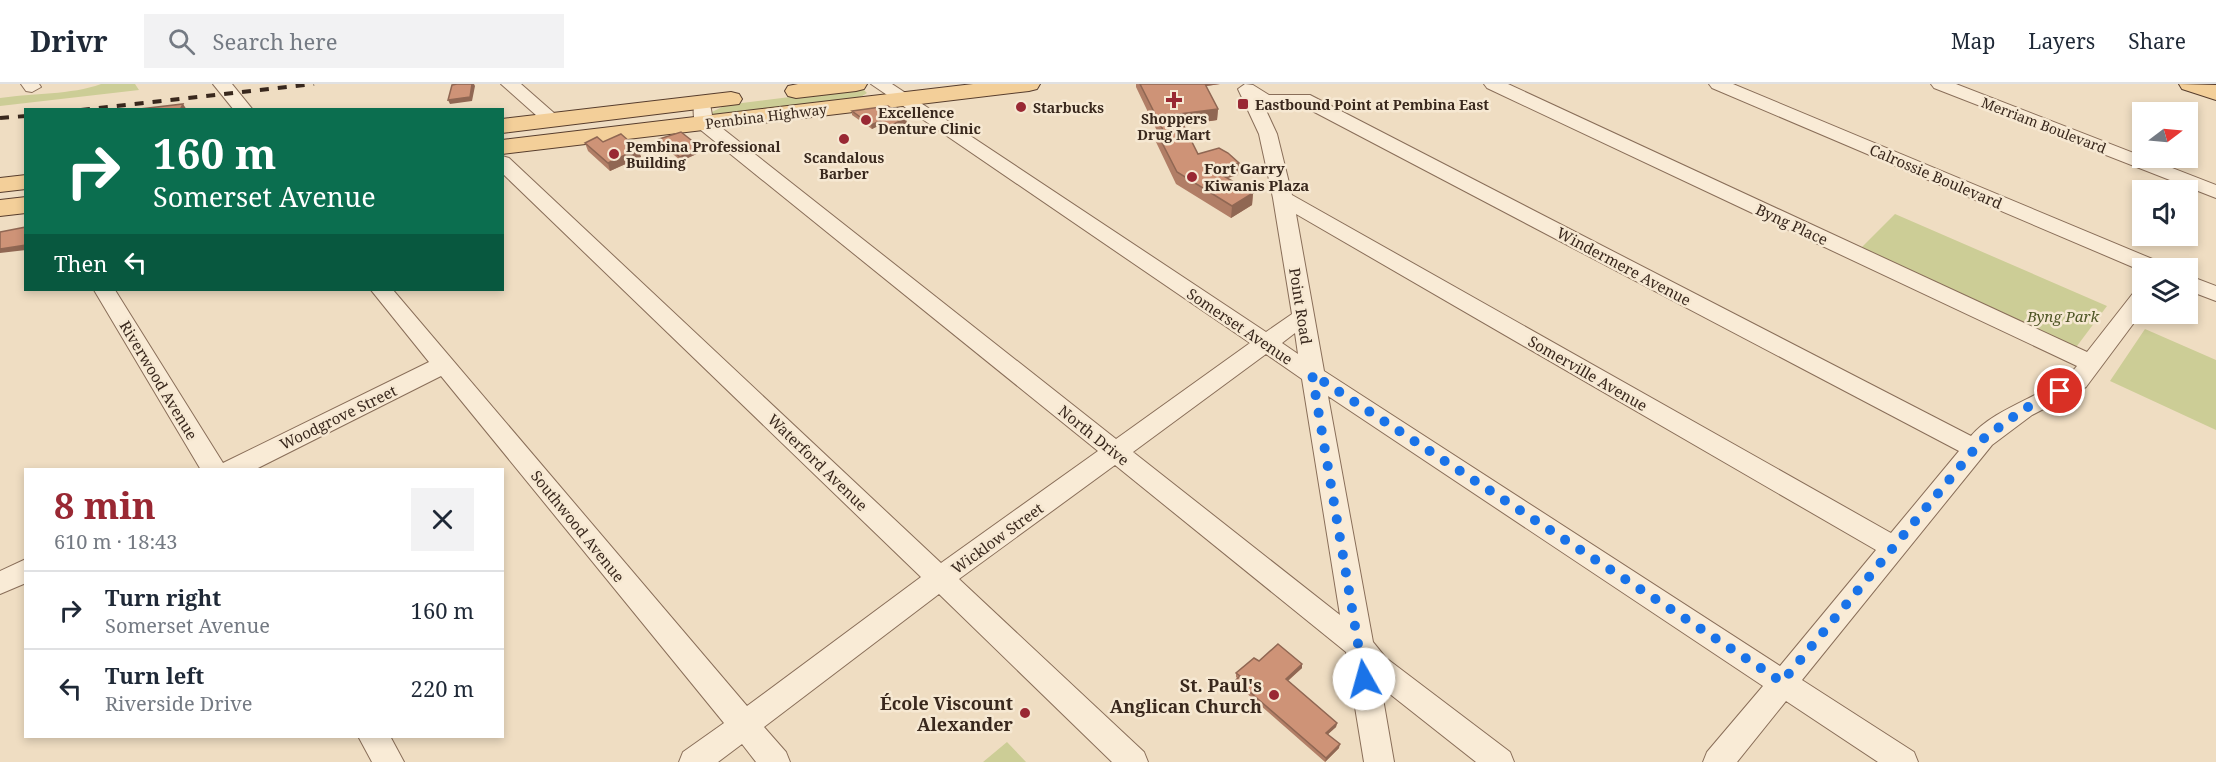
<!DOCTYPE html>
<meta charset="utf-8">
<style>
:root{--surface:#fff;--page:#f2f2f3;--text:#1f2937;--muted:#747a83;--line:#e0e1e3;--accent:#992833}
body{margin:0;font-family:"Noto Serif",serif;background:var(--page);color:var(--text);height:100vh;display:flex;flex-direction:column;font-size:22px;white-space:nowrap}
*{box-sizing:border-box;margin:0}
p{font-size:20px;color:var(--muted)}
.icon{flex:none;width:33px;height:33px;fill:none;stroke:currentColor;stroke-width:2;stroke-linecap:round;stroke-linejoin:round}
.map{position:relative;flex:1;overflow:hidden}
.drawer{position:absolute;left:24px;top:384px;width:480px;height:270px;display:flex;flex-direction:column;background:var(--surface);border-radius:0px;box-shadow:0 3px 9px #0003}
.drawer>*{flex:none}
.hud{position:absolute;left:24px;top:24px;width:480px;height:183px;border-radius:0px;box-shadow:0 3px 9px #0003;background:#0b6e4f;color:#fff;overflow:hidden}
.needle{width:39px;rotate:74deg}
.tools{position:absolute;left:2132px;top:18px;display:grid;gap:12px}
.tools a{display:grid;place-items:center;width:66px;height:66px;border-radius:0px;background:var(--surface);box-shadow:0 3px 9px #0003;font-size:30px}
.pin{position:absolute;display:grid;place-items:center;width:51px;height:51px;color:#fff;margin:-26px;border:3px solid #fff;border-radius:50%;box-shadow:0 2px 6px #0007}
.me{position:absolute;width:66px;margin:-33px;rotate:353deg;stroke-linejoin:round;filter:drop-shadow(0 0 4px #0008)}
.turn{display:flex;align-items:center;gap:21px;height:126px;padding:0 30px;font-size:27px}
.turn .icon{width:78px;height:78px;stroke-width:2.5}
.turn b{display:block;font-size:42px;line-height:51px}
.then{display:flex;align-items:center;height:57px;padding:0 30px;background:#0003;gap:12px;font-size:22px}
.round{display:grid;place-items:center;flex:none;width:63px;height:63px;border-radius:0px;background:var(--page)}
.overview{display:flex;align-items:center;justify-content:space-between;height:102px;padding:0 30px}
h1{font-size:36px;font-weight:700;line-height:45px;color:var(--accent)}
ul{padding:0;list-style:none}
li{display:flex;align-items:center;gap:18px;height:78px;padding:0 30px;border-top:2px solid var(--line)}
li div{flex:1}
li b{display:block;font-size:22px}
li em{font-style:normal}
header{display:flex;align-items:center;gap:36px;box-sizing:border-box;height:84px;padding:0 30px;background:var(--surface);border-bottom:2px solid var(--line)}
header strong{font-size:28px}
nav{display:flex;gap:33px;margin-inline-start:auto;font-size:21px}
.search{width:420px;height:54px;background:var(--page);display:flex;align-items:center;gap:15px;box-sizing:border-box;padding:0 21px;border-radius:0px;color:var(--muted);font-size:22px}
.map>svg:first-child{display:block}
.green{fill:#cccd96}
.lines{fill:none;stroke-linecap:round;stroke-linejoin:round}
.minor-casing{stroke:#896e59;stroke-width:2}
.major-casing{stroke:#573d2d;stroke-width:2}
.minor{fill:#f9ebd6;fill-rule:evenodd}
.major{fill:#f3cf99;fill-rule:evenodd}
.rail{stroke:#39281d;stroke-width:4;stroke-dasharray:9 9;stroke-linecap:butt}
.wall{fill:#b17e66}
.shaded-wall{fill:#906753}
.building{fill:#ce9377;stroke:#906753;stroke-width:1.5}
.route{stroke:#1a73e8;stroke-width:10;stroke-dasharray:0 18}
.poi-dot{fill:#992833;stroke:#f6e8d2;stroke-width:2}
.labels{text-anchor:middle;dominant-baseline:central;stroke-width:5;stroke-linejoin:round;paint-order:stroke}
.far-poi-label{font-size:14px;font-weight:bold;fill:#39281d;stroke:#f6e8d2;text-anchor:start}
.far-street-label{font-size:14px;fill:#39281d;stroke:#f6e8d2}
.poi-label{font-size:15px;font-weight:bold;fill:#39281d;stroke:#f6e8d2;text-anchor:start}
.street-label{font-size:15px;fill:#39281d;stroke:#f6e8d2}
.park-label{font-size:15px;font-style:italic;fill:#4d5524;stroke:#f6e8d2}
.near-poi-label{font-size:18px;font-weight:bold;fill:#39281d;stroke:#f6e8d2;text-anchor:end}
</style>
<header>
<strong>Drivr</strong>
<div class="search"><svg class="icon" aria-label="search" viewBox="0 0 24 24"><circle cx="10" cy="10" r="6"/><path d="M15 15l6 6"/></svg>Search here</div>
<nav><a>Map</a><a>Layers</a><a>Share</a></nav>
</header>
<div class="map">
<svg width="2216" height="678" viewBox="0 0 2216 678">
<rect width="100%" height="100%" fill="#efddc2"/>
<path class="green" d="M101,0H135L139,6L0,22V14C33,9 71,11 101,0Z
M862,4L867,9L856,16L712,33L710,29L726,21Z
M1895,130L2107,222L2074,266L1859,166Z
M2145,245L2216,276V346L2110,297Z
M1007,658L1026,678H983Z"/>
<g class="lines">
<g class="minor-casing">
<path id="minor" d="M21,0H39L41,3L32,8L26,7Z
M213,0H232L253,26H234Z
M501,0H521L562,36L560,40H546Z
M871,0H892L1266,248L1292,230L1273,114L1259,50L1238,5L1245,0L1253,1L1269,11H1310L1971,352C1997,321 2056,309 2077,282L1487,4L1484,0H1508L2087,268L2134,208L2142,206V228L2086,303L2032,331L1992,361L1802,596L1914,668L1918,678H1878L1786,617L1737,678H1703L1707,668L1763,602L1328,312L1373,558L1386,574L1510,668L1514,678H1476L1381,603L1394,678H1364L1346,568L1115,381L959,495L1144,668L1148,678H1112L939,510L764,643L786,668L790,678H756L742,660L718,678H679L683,668L724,639L441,292L254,386H201L94,206H115L223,379L429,278L371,206H393L747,622L921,493L502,89V72L509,74L941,479L1098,367L697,43C693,36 692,21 697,14H709L713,37L1116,355L1250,259ZM1301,21L1959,367L1891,449L1292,111L1277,50L1264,22ZM1296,130L1876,466L1780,582L1324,287ZM1295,249L1298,270L1282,259ZM1266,270L1302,295L1340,531L1133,368Z
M1709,0H1733L2162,179L2166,184L2142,187L1712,4Z
M1931,0H1956L2216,101V114L1934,4Z
M2187,191L2216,202V217L2187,206Z
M26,475V499L0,510V487Z
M358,652H390L404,678H372Z"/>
</g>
<g class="major-casing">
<path id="major" d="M798,0H867L864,5L856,7L796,14L788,12L785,7L788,2Z
M973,0H1040L1037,5L1029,7L502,70V56Z
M2179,0L2216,1V16L2182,5Z
M731,8L739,10L742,15L739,20L502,49V35Z
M26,91V105L0,108V94Z
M26,113V129L0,132V116Z"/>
</g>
<use href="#minor" class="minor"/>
<use href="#major" class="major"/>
<path class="rail" d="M81,26L314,0
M0,34L26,32"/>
</g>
<path class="wall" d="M1136,0H1220L1206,2L1218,25L1217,36L1183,41L1198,70L1238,91L1227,94L1253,109L1252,121L1231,134L1176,100L1156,58V47H1157L1136,3Z
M852,27L907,39L889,47L880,41L872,45L852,31Z
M659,55L701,68L681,77L660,59Z
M603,58L638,65L641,73L610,87L588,67L585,59Z
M1259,577L1302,584L1288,597L1337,639L1336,643L1328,650L1339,664L1325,678L1236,600V596L1237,594L1236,593V589Z"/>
<path class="shaded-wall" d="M472,0H474L475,2L472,17L450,20L448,16Z
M1200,0H1220L1200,3Z
M183,20L187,26H180Z
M1218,25L1217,36L1178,42V30Z
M906,34L907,39L889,47L888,43Z
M880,37V41L872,45L871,41Z
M700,63L701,68L681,77L680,73Z
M638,65L641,73L610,87L608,79Z
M1239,79L1238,91L1214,98L1215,87Z
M1253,109L1252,121L1231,134L1232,122Z
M26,161V166L0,169V165Z
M1302,580V584L1285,599L1286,595Z
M1337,639L1336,643L1326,652V649Z
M1340,660L1339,664L1325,678L1326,674Z"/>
<path class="building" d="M457,0H472L470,13L448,16L452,1Z
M1140,0H1205L1218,25L1178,30L1198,70L1219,64L1228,69L1239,79L1215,87L1253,109L1232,122L1177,88L1156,47L1163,46Z
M183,20L180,26H131Z
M888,22L906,34L888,43L880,37L871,41L852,27Z
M681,48L700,63L680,73L659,55Z
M621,50L638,65L608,79L585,59L597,53L603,58Z
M26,143V161L0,165V148Z
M1278,560L1302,580L1286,595L1337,639L1326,649L1340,660L1326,674L1236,596L1240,592L1236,589L1254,574L1259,577Z"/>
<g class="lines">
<path class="route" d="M1364,595L1312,290L1782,598L1983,355L2024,325L2060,307"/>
</g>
<g class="poi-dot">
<path d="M1171 7h6v6h6v6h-6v6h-6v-6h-6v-6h6z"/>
<rect x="1237" y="14" width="12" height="12" rx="3"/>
<circle cx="1021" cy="23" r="6"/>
<circle cx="866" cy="36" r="6"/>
<circle cx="844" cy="55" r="6"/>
<circle cx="614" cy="70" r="6"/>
<circle cx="1192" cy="93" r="6"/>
<circle cx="1274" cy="611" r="6"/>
<circle cx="1025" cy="629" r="6"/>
</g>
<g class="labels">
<g class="far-poi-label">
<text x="1255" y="20">Eastbound Point at Pembina East</text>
<text x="1033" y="23">Starbucks</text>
<text x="878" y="28">Excellence<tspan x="878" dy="16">Denture Clinic</tspan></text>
<text x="1174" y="34" text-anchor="middle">Shoppers<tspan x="1174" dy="16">Drug Mart</tspan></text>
<text x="626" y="62">Pembina Professional<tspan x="626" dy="16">Building</tspan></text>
<text x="844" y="73" text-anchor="middle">Scandalous<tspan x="844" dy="16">Barber</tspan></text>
</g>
<g class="far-street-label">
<text transform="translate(766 32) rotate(-7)">Pembina Highway</text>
<text transform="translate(2044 41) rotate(21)">Merriam Boulevard</text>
</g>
<g class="poi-label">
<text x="1204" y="84">Fort Garry<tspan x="1204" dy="17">Kiwanis Plaza</tspan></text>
</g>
<g class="street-label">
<text transform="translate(1936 92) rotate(23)">Calrossie Boulevard</text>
<text transform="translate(1792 140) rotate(25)">Byng Place</text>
<text transform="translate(1624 182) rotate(28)">Windermere Avenue</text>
<text transform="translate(1301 222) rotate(81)">Point Road</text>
<text transform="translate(1240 242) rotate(34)">Somerset Avenue</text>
<text transform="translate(1588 289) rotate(30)">Somerville Avenue</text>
<text transform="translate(159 296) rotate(59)">Riverwood Avenue</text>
<text transform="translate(338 333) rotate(-26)">Woodgrove Street</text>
<text transform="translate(1094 351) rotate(39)">North Drive</text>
<text transform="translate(818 378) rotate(44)">Waterford Avenue</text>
<text transform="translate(578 442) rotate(51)">Southwood Avenue</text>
<text transform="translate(997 454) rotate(-36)">Wicklow Street</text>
</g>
<g class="park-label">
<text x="2063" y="232">Byng Park</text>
</g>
<g class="near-poi-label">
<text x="1262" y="601">St. Paul's<tspan x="1262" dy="21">Anglican Church</tspan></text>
<text x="1013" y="619">École Viscount<tspan x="1013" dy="21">Alexander</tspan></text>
</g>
</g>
</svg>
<div class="tools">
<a><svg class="needle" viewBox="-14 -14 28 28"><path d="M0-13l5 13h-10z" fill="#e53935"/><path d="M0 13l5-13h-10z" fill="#747a83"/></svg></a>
<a><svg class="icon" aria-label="sound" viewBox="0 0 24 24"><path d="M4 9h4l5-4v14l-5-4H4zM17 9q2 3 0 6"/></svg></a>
<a><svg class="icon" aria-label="layers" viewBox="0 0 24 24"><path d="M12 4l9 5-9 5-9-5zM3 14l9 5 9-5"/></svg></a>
</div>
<div class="pin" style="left:2060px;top:307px;background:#d93025"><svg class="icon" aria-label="arrive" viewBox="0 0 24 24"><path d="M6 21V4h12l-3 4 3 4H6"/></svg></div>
<svg class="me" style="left:1364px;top:595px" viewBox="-20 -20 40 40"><circle r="19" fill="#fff"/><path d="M0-13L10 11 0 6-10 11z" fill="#1a73e8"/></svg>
<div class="hud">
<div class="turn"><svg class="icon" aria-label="right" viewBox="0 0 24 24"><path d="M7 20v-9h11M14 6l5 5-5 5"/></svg><div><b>160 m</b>Somerset Avenue</div></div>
<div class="then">Then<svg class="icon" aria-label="left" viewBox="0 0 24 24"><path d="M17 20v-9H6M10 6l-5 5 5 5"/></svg></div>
</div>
<section class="drawer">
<div class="overview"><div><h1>8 min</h1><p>610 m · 18:43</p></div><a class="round"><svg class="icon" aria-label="close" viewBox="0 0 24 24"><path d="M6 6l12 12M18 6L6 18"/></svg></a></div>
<ul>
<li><svg class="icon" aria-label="right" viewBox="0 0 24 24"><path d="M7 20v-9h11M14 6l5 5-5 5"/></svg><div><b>Turn right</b><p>Somerset Avenue</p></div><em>160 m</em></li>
<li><svg class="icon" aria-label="left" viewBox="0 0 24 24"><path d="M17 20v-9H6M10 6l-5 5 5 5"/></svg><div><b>Turn left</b><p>Riverside Drive</p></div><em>220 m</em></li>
</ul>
</section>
</div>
